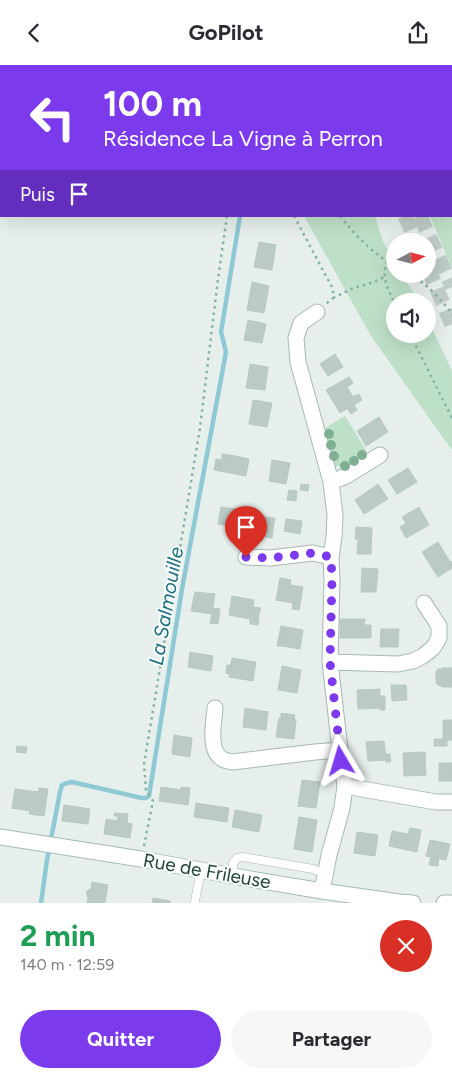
<!DOCTYPE html>
<html lang="fr">
<meta charset="utf-8">
<style>
:root{--surface:#fff;--page:#f7f7f7;--text:#2b2b33;--muted:#7c7c81;--accent:#7c3aed}
body{margin:0;font-family:Figtree,sans-serif;background:var(--page);color:var(--text);height:100vh;display:flex;flex-direction:column;font-size:19px;white-space:nowrap}
*{box-sizing:border-box;margin:0}
p{font-size:16px;color:var(--muted)}
.icon{flex:none;width:28px;height:28px;fill:none;stroke:currentColor;stroke-width:2;stroke-linecap:round;stroke-linejoin:round}
.map{position:relative;height:838px;overflow:hidden}
.side{display:flex;flex-direction:column;background:var(--surface);flex:1}
.side>*{flex:none}
.hud{position:absolute;left:0px;top:0px;width:452px;height:152px;box-shadow:0 5px 20px #0002;background:#7c3aed;color:#fff;overflow:hidden}
.needle{width:32px;rotate:83deg}
.controls{position:absolute;left:386px;top:168px;display:grid;gap:10px}
.controls a{display:grid;place-items:center;width:50px;height:50px;border-radius:50%;background:var(--surface);box-shadow:0 5px 20px #0002;font-size:25px}
.pin{position:absolute;display:grid;place-items:center;width:42px;height:42px;color:#fff;margin:-51px -21px;border-radius:50% 50% 50% 0;rotate:-45deg;box-shadow:0 0 5px #0007}
.pin .icon{rotate:45deg}
.me{position:absolute;width:55px;margin:-28px;rotate:353deg;stroke-linejoin:round;filter:drop-shadow(0 0 4px #0008)}
.turn{display:flex;align-items:center;gap:18px;height:105px;padding:0 20px;font-size:22px}
.turn .icon{width:65px;height:65px;stroke-width:2.5}
.turn b{display:block;font-size:35px;line-height:42px}
.then{display:flex;align-items:center;height:48px;padding:0 20px;background:#0003;gap:10px;font-size:19px}
.round{display:grid;place-items:center;flex:none;width:52px;height:52px;border-radius:26px;background:var(--page)}
.head{display:flex;align-items:center;justify-content:space-between;height:85px;padding:0 20px}
h1{font-size:30px;font-weight:700;line-height:38px;color:#1e9e55}
.primary-button{display:flex;gap:10px;margin-top:auto;padding:10px 20px}
.primary-button a{flex:1;height:58px;border-radius:30px;background:var(--accent);color:#fff;font-size:20px;font-weight:700;line-height:58px;text-align:center}
.primary-button a+a{background:var(--page);color:var(--text)}
header{display:flex;justify-content:space-between;align-items:center;height:65px;padding:0 20px;background:var(--surface);font-size:22px;font-weight:700}
.map>svg:first-child{display:block}
.green{fill:#bfe0c8}
.lines{fill:none;stroke-linecap:round;stroke-linejoin:round}
.stream{stroke:#8ec9d4;stroke-width:4.5}
.building{fill:#bbcac4;stroke:#b8c9c2}
.primary-tunnel{stroke:#bfccc8;stroke-width:15;stroke-dasharray:15 8;stroke-linecap:butt}
.service-casing{stroke:#a8b8b2;stroke-width:9}
.minor-casing{stroke:#a8b8b2;stroke-width:17}
.secondary-casing{stroke:#a4bbb3;stroke-width:17}
.path{stroke:#86b3a5;stroke-width:2.5;stroke-dasharray:2.5 4;stroke-linecap:butt}
.service{stroke:#fff;stroke-width:8}
.minor{stroke:#fff;stroke-width:15}
.secondary{stroke:#fff;stroke-width:15}
.tree{fill:#80af93}
.route{stroke:#7c3aed;stroke-width:9;stroke-dasharray:0 16.2}
.labels{text-anchor:middle;dominant-baseline:central;stroke-width:4;stroke-linejoin:round;paint-order:stroke}
.street-label{font-size:19px;fill:#24423a;stroke:#f7fbf9}
.water-label{font-size:20px;font-style:italic;fill:#1c6f80;stroke:#f7fbf9}
</style>
<header><svg class="icon" aria-label="back" viewBox="0 0 24 24"><path d="M15 5l-7 7 7 7"/></svg>GoPilot<svg class="icon" aria-label="share" viewBox="0 0 24 24"><path d="M12 15V3M7 8l5-5 5 5M5 13v7h14v-7"/></svg></header>
<div class="map">
<svg width="452" height="838" viewBox="0 0 452 838">
<rect width="100%" height="100%" fill="#e6efeb"/>
<path class="green" d="M451,137L452,139V203L430,151H451Z
M304,151H375L383,177L395,197V209H402L418,236H395V269H428V255L452,306V384H451L371,271Z
M345,351L366,385L365,389L345,402L335,401L325,363Z"/>
<g class="lines">
<path class="stream" d="M215,0V1
M41,838L47,795L60,727L62,720L67,718L72,717L142,733H146L149,731L182,524L226,287L221,267L240,151"/>
</g>
<path class="building" d="M259,177L276,180L272,205L254,202Z
M252,217L269,221L264,248L247,245Z
M248,255L266,259L262,278L244,275Z
M335,289L343,302L328,311L320,299Z
M250,299L268,302L265,325L246,323Z
M349,312L353,318L347,322L353,332L359,329L362,335L354,340L357,345L351,349L347,344L340,348L326,325Z
M253,335L272,338L267,362L249,359Z
M379,352L388,367L366,381L357,366Z
M222,389L235,391L234,394L222,392Z
M235,391L249,394L246,411L219,406L222,392L234,394Z
M216,394L221,395L219,406L214,405Z
M272,395L290,398L286,419L269,416Z
M408,403L417,417L397,429L388,415Z
M301,419L309,420L308,426L300,425Z
M378,419L388,434L364,449L355,435Z
M289,425L297,426L296,436L287,435Z
M221,442L241,445L239,462L218,459Z
M419,442L429,460L413,469L402,452Z
M258,451L275,453L274,458L258,456Z
M286,454L302,456L300,469L284,466Z
M250,455L274,458L272,473L260,471V473L247,471Z
M406,458L413,469L406,473L400,462Z
M356,462L372,463L371,489H357L358,474H355Z
M438,477L450,497L452,496V503L438,512L422,487Z
M362,503L378,504L376,527H361Z
M280,513L291,515L290,520L303,522L299,545L292,544L293,538L276,535Z
M195,527L215,529L213,543L220,544L218,559L210,558L212,549L191,546Z
M232,531L254,535L252,548L259,549L258,560L250,559V554L229,550Z
M253,542L261,543L259,549L252,548Z
M340,554H365L364,560H371V573H340Z
M281,561L286,562L282,581H277Z
M286,562L303,565L300,584L282,581Z
M381,564H399L398,582H380Z
M190,587L213,591L211,606L188,602Z
M232,593L256,597L253,616L229,612Z
M227,600H231L229,609L226,608Z
M282,601L301,605L297,628L278,625Z
M442,603H452V622H442Z
M438,604H442V621H439L436,618V607Z
M391,620H406L407,635L392,636Z
M380,624V631H385V645H380V643L358,644L357,625Z
M245,643L268,647L266,665L243,662Z
M281,648L295,650L294,655L281,653Z
M279,653L296,655L294,674L276,672Z
M443,655H452V675H447V681H434V674H443Z
M174,670L192,673L190,692L172,689Z
M384,676L386,695L368,696L366,677Z
M17,681L27,682L26,688L16,687Z
M425,687L426,710L404,711L403,688Z
M385,689H390L391,697H386Z
M439,698H452V716H439Z
M302,715L320,717L316,743L298,741Z
M161,722L181,725V722L190,723L188,740L159,736Z
M39,723L48,724L44,751L29,749L30,746L12,743L15,724L38,727Z
M196,738L229,743L227,757L194,752Z
M64,740L90,744L88,759L62,756Z
M235,745L262,750L259,767L232,762Z
M115,748L128,749L127,758L132,759L130,773L104,769L106,754L117,756L118,751H114Z
M299,752L317,755L312,787L294,784Z
M410,763L421,765L417,787L389,781L392,766L408,769Z
M357,767L378,770L375,791L354,788Z
M430,775L450,779L446,795L426,791Z
M431,792L439,793L438,801L429,800Z
M92,817L108,820L105,838H87L88,833L86,827L91,823Z
M153,833L170,836V838H152Z"/>
<g class="lines">
<path class="primary-tunnel" d="M339,0L340,1
M353,0V1
M405,151L416,176
M420,151L452,222
M428,203L452,260"/>
<g class="service-casing">
<path id="service" d="M233,811V798L237,793L243,792L313,804L325,809
M195,836L201,805"/>
</g>
<g class="minor-casing">
<path id="minor" d="M317,247L301,258L296,273L298,297L331,417L335,450L334,472L331,492L332,515L330,597L340,685L345,721L342,743L329,790L322,826
M331,417L346,411L380,390
M246,492L270,493L313,488L331,492
M330,597L398,599L413,596L423,591L433,583L439,573V561L424,538
M215,643C214,657 208,684 221,693C224,696 228,696 232,697L315,687L340,685
M345,721L436,737H452"/>
</g>
<g class="secondary-casing">
<path id="secondary" d="M0,772L141,794L233,811L322,826L399,837L413,838
M444,838H452"/>
</g>
<path class="path" d="M201,0L202,1
M392,1V0
M451,128L452,129
M294,151L333,224V233L326,239
M340,151C356,171 373,189 395,201
M387,196C381,213 388,224 395,239
M410,209C423,216 445,237 452,250
M333,233L353,223L374,217L384,212
M410,269L452,353
M144,781L153,736L146,725L144,699L200,363L218,214L227,151"/>
<use href="#service" class="service"/>
<use href="#minor" class="minor"/>
<use href="#secondary" class="secondary"/>
</g>
<g class="tree">
<circle cx="329" cy="369" r="5"/>
<circle cx="331" cy="380" r="5"/>
<circle cx="362" cy="390" r="5"/>
<circle cx="334" cy="391" r="5"/>
<circle cx="354" cy="396" r="5"/>
<circle cx="345" cy="401" r="5"/>
</g>
<g class="lines">
<path class="route" d="M246,492L270,493L313,488L331,492L332,515L330,597L341,696"/>
</g>
<g class="labels">
<g class="street-label">
<text transform="translate(207 806) rotate(10)">Rue de Frileuse</text>
</g>
<g class="water-label">
<text transform="translate(166 541) rotate(-80)">La Salmouille</text>
</g>
</g>
</svg>
<div class="controls">
<a><svg class="needle" viewBox="-14 -14 28 28"><path d="M0-13l5 13h-10z" fill="#e53935"/><path d="M0 13l5-13h-10z" fill="#7c7c81"/></svg></a>
<a><svg class="icon" aria-label="sound" viewBox="0 0 24 24"><path d="M4 9h4l5-4v14l-5-4H4zM17 9q2 3 0 6"/></svg></a>
</div>
<div class="pin" style="left:246px;top:492px;background:#d93025"><svg class="icon" aria-label="arrive" viewBox="0 0 24 24"><path d="M6 21V4h12l-3 4 3 4H6"/></svg></div>
<svg class="me" style="left:341px;top:696px" viewBox="-20 -20 40 40"><path d="M0-17L14 15 0 8-14 15z" fill="#7c3aed" stroke="#fff" stroke-width="4"/></svg>
<div class="hud">
<div class="turn"><svg class="icon" aria-label="left" viewBox="0 0 24 24"><path d="M17 20v-9H6M10 6l-5 5 5 5"/></svg><div><b>100 m</b>Résidence La Vigne à Perron</div></div>
<div class="then">Puis<svg class="icon" aria-label="arrive" viewBox="0 0 24 24"><path d="M6 21V4h12l-3 4 3 4H6"/></svg></div>
</div>
</div>
<section class="side">
<div class="head"><div><h1>2 min</h1><p>140 m · 12:59</p></div><a class="round" style="background:#d93025;color:#fff"><svg class="icon" aria-label="close" viewBox="0 0 24 24"><path d="M6 6l12 12M18 6L6 18"/></svg></a></div>
<div class="primary-button"><a>Quitter</a><a>Partager</a></div>
</section>
